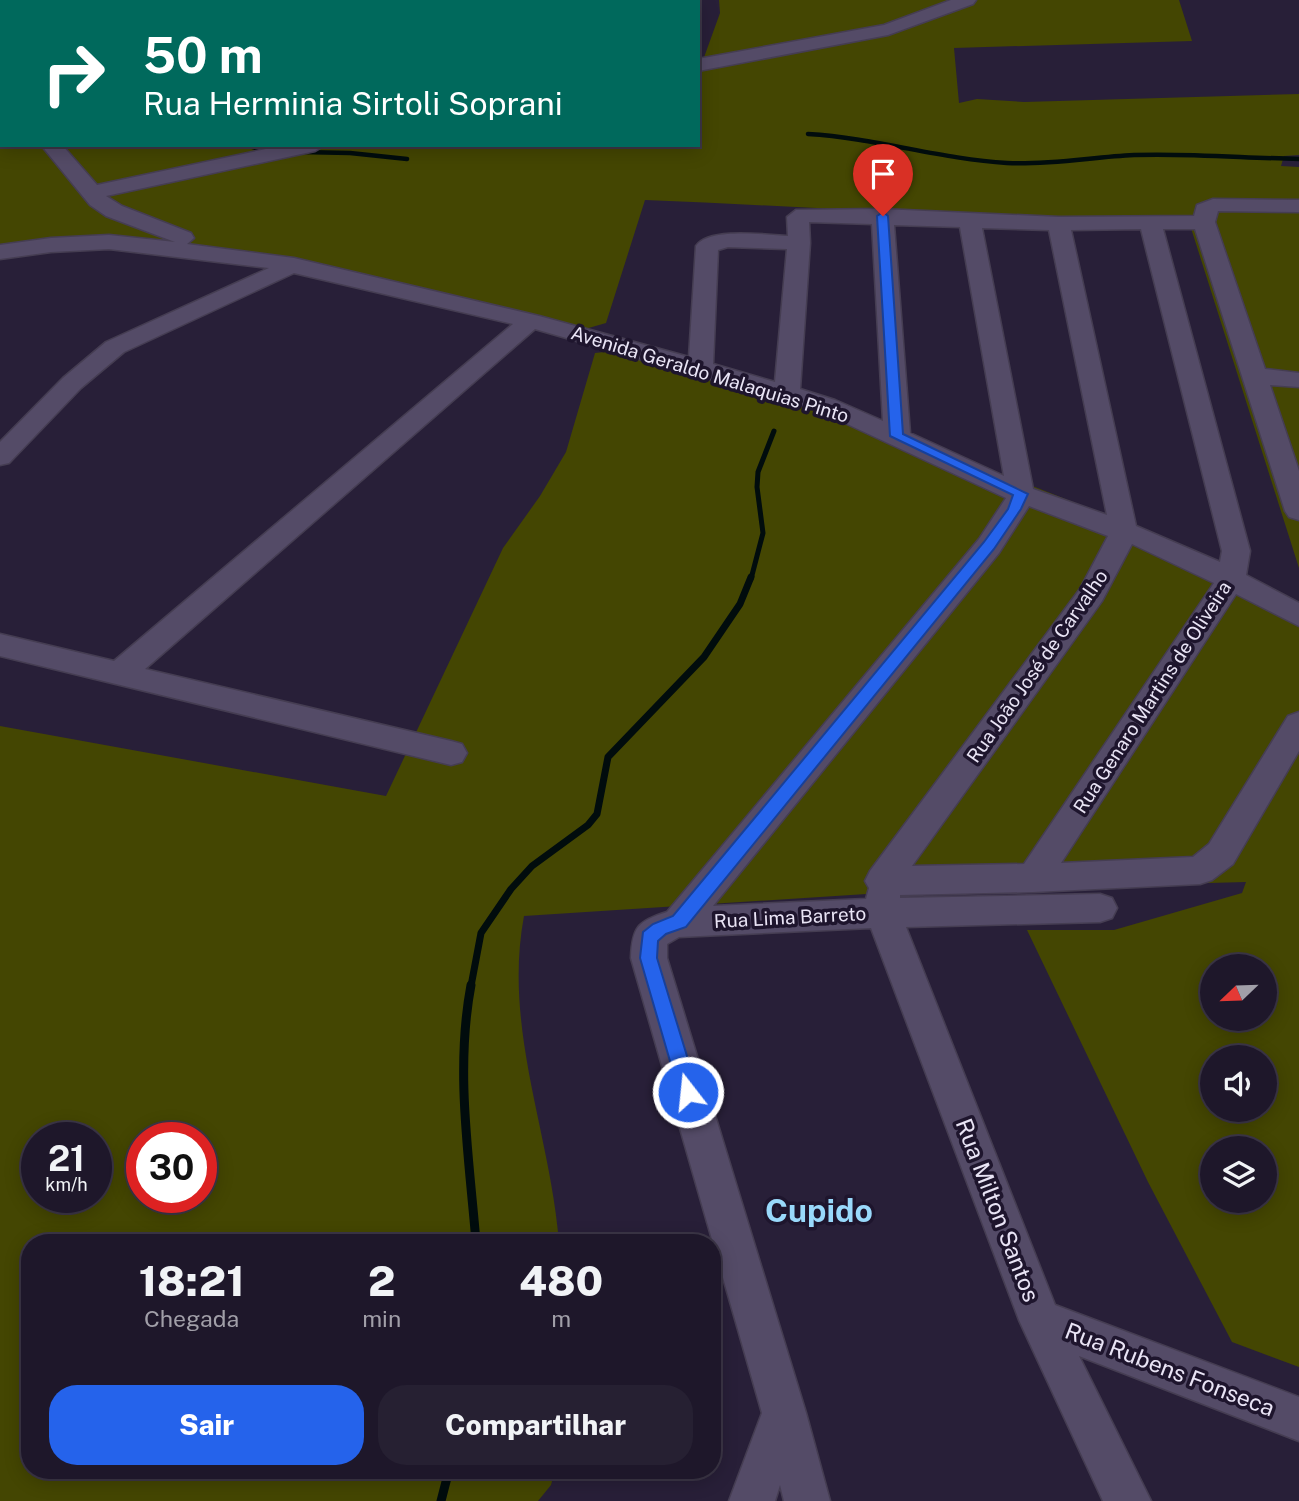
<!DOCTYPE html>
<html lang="pt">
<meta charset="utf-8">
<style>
:root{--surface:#1e172a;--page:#262032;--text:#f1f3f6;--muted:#a19fa8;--line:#3c3647;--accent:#2563eb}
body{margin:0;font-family:"Public Sans",sans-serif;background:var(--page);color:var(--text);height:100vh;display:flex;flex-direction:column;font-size:26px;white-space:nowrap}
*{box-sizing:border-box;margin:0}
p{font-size:23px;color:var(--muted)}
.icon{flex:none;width:38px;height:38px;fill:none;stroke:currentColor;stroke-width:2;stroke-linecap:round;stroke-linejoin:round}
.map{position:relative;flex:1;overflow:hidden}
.sheet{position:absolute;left:21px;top:1234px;width:700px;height:245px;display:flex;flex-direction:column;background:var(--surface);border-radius:28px;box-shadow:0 4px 18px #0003,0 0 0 2px var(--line)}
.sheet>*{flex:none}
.hud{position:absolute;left:0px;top:0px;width:700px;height:147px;box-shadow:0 4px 18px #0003,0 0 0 2px var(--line);background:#00695c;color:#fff;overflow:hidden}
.needle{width:46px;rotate:247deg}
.fabs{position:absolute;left:1200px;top:954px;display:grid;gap:14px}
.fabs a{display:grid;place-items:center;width:77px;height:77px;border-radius:50%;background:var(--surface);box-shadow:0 4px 18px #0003,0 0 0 2px var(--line);font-size:35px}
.speed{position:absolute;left:21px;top:1122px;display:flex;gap:14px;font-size:35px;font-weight:700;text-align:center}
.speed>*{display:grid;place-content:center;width:91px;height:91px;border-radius:50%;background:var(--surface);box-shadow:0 4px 18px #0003,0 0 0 2px var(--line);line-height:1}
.speed small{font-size:18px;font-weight:400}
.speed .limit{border:10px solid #d22;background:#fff;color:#111}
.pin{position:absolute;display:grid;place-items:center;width:60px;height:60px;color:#fff;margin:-72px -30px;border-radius:50% 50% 50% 0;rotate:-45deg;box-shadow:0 0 7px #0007}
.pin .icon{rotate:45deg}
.me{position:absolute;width:77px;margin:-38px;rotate:344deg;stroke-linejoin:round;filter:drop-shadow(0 0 5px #0008)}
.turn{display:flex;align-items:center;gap:24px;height:147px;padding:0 28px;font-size:32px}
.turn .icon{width:91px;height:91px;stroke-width:2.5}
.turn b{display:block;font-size:49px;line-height:60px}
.eta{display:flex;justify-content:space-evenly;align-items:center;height:119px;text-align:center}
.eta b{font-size:42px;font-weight:800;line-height:49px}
.primary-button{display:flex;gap:14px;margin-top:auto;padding:14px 28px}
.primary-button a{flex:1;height:80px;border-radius:28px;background:var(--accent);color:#fff;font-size:28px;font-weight:800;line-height:80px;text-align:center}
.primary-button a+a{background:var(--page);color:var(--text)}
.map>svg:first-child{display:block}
.green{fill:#444602;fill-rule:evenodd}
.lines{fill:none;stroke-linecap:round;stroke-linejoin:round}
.stream-far3{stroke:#010c0d;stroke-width:4.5}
.stream-far2{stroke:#010c0d;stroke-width:5}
.stream-far1{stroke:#010c0d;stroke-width:7}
.stream{stroke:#010c0d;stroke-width:9}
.minor-casing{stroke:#453d52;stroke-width:3}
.minor{fill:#544b67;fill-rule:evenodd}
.route{fill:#2563eb;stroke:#184099;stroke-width:2}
.labels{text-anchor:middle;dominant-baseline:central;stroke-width:7;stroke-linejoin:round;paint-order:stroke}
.street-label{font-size:19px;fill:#e9e4f5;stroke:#1e152d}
.near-street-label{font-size:23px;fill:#e9e4f5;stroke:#1e152d}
.near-district-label{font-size:32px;font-weight:bold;fill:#99d9fb;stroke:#1e152d}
</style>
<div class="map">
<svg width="1299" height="1501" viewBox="0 0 1299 1501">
<rect width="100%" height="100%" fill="#281f38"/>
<path class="green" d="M0,0L511,2H2V145H698V74L720,13L719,0H1179L1192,41L954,48L959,103L977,99L1024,102L1299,94V155L1284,156L1281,166L1299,167V568L1190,225C1008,221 827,207 645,200L606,323L585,329L265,267L46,243L0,251Z
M641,348L936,448L1177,543L1299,608V1367L1232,1342L1148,1182L1027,930H1114L1242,893L1246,882L913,891L524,916C503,1028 550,1132 559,1242H30V1470H555L551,1485L538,1501H0V726L386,796L503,548L540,496L566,452L595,353ZM1213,966H1265V1018H1213ZM1213,1057H1265V1110H1213ZM37,1138H96V1197H37ZM142,1138H201V1197H142ZM1213,1148H1265V1200H1213Z"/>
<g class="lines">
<path class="stream-far3" d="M808,134C876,138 940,159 1007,163C1050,165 1092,157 1134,155C1189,153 1245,158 1299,159
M245,145L268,151
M301,152L350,153L407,159"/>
<path class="stream-far2" d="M751,579L763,533L757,487L758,472L774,431"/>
<path class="stream-far1" d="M471,986L481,933L511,889L532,866L588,825L597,814L608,757L704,657L740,604L751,577"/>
<path class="stream" d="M471,985C455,1070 469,1156 476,1242
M441,1501L449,1470"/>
<g class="minor-casing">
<path id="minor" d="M951,0H976L973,4L888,35L698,71V59L884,25Z
M0,71L2,72V87L0,86Z
M41,145H62L97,185L285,145H325L315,151L106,196L122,206L191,233L194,238L187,244L294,258L539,316L689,357L696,246C709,227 766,235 788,236L787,217L796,210L882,209L1059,217L1194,216L1197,205L1213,199L1299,200V212L1218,211L1215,222L1265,369L1299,373V387L1270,385L1299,471V520L1289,517L1285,511L1195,229H1163L1250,551L1246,575L1299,603V626L1236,594L1061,863L1193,857L1209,844L1288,716L1299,712V751L1233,864L1212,880L1200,884L1033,892L900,895V898L1100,894L1112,898L1117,908L1112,918L1100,922L906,927L1055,1305L1299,1397V1441L1079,1356L1151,1501H1103L1019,1320L871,928L679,937L667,944V958L806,1413L830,1501H784L780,1485L775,1501H729L762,1413L631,958C632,927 638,921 667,912L979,539L1006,498L817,410L535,329L145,669L451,741L462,744L467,753L462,762L451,765L0,656V634L114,661L513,324L294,273L124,352L81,388L9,463L0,465V442L63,378L106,342L269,268L109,249L51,252L0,259V245L51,238L109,235L175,242L106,216L90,205ZM809,222L872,224L883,421L835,400L800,389L810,243ZM894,225L960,227L1004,476L910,433ZM982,228L1049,230L1107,515L1033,489ZM1141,229L1222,551L1220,562L1136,526L1071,230ZM728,247L787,249L775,382L713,364L718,250ZM1029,506L1108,536L1080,589L870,871L865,881L869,888L866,899L713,906L999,553ZM1132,544L1214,583L1024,864L912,866L1102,601Z"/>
</g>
<use href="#minor" class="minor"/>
</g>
<path class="route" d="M883,212L888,216L903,434L1028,494L1021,509L994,549L686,927L666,934L658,941L657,958L698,1092L695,1098L688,1100L682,1098L679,1092L640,958L643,932L653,924L673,916L984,542L1008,509L1013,495L890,436L877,216Z"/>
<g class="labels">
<g class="street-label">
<text transform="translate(710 374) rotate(17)">Avenida Geraldo Malaquias Pinto</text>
<text transform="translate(1037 666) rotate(-55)">Rua João José de Carvalho</text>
<text transform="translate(1152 697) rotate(-57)">Rua Genaro Martins de Oliveira</text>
<text transform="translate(790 917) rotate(-3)">Rua Lima Barreto</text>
</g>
<g class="near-street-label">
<text transform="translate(998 1210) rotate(69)">Rua Milton Santos</text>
<text transform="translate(1170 1369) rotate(21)">Rua Rubens Fonseca</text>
</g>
<g class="near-district-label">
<text x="819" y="1210">Cupido</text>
</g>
</g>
</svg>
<div class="fabs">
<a><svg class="needle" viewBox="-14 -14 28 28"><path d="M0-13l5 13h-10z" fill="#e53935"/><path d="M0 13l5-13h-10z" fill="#a19fa8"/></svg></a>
<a><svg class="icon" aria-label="sound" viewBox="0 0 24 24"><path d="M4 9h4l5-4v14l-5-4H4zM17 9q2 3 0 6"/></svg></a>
<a><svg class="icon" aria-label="layers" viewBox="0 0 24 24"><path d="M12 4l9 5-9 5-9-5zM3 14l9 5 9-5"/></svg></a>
</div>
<div class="speed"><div>21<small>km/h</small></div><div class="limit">30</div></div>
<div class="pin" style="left:883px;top:216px;background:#d93025"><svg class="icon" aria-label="arrive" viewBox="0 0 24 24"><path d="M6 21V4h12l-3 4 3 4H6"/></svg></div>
<svg class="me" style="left:688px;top:1092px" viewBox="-20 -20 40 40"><circle r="17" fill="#2563eb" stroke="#fff" stroke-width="3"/><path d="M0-11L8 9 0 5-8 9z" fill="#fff"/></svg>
<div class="hud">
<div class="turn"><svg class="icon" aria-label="right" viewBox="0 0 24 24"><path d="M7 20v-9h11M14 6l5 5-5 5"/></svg><div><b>50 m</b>Rua Herminia Sirtoli Soprani</div></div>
</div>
<section class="sheet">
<div class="eta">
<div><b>18:21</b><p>Chegada</p></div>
<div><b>2</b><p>min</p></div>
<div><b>480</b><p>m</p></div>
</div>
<div class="primary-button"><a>Sair</a><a>Compartilhar</a></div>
</section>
</div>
